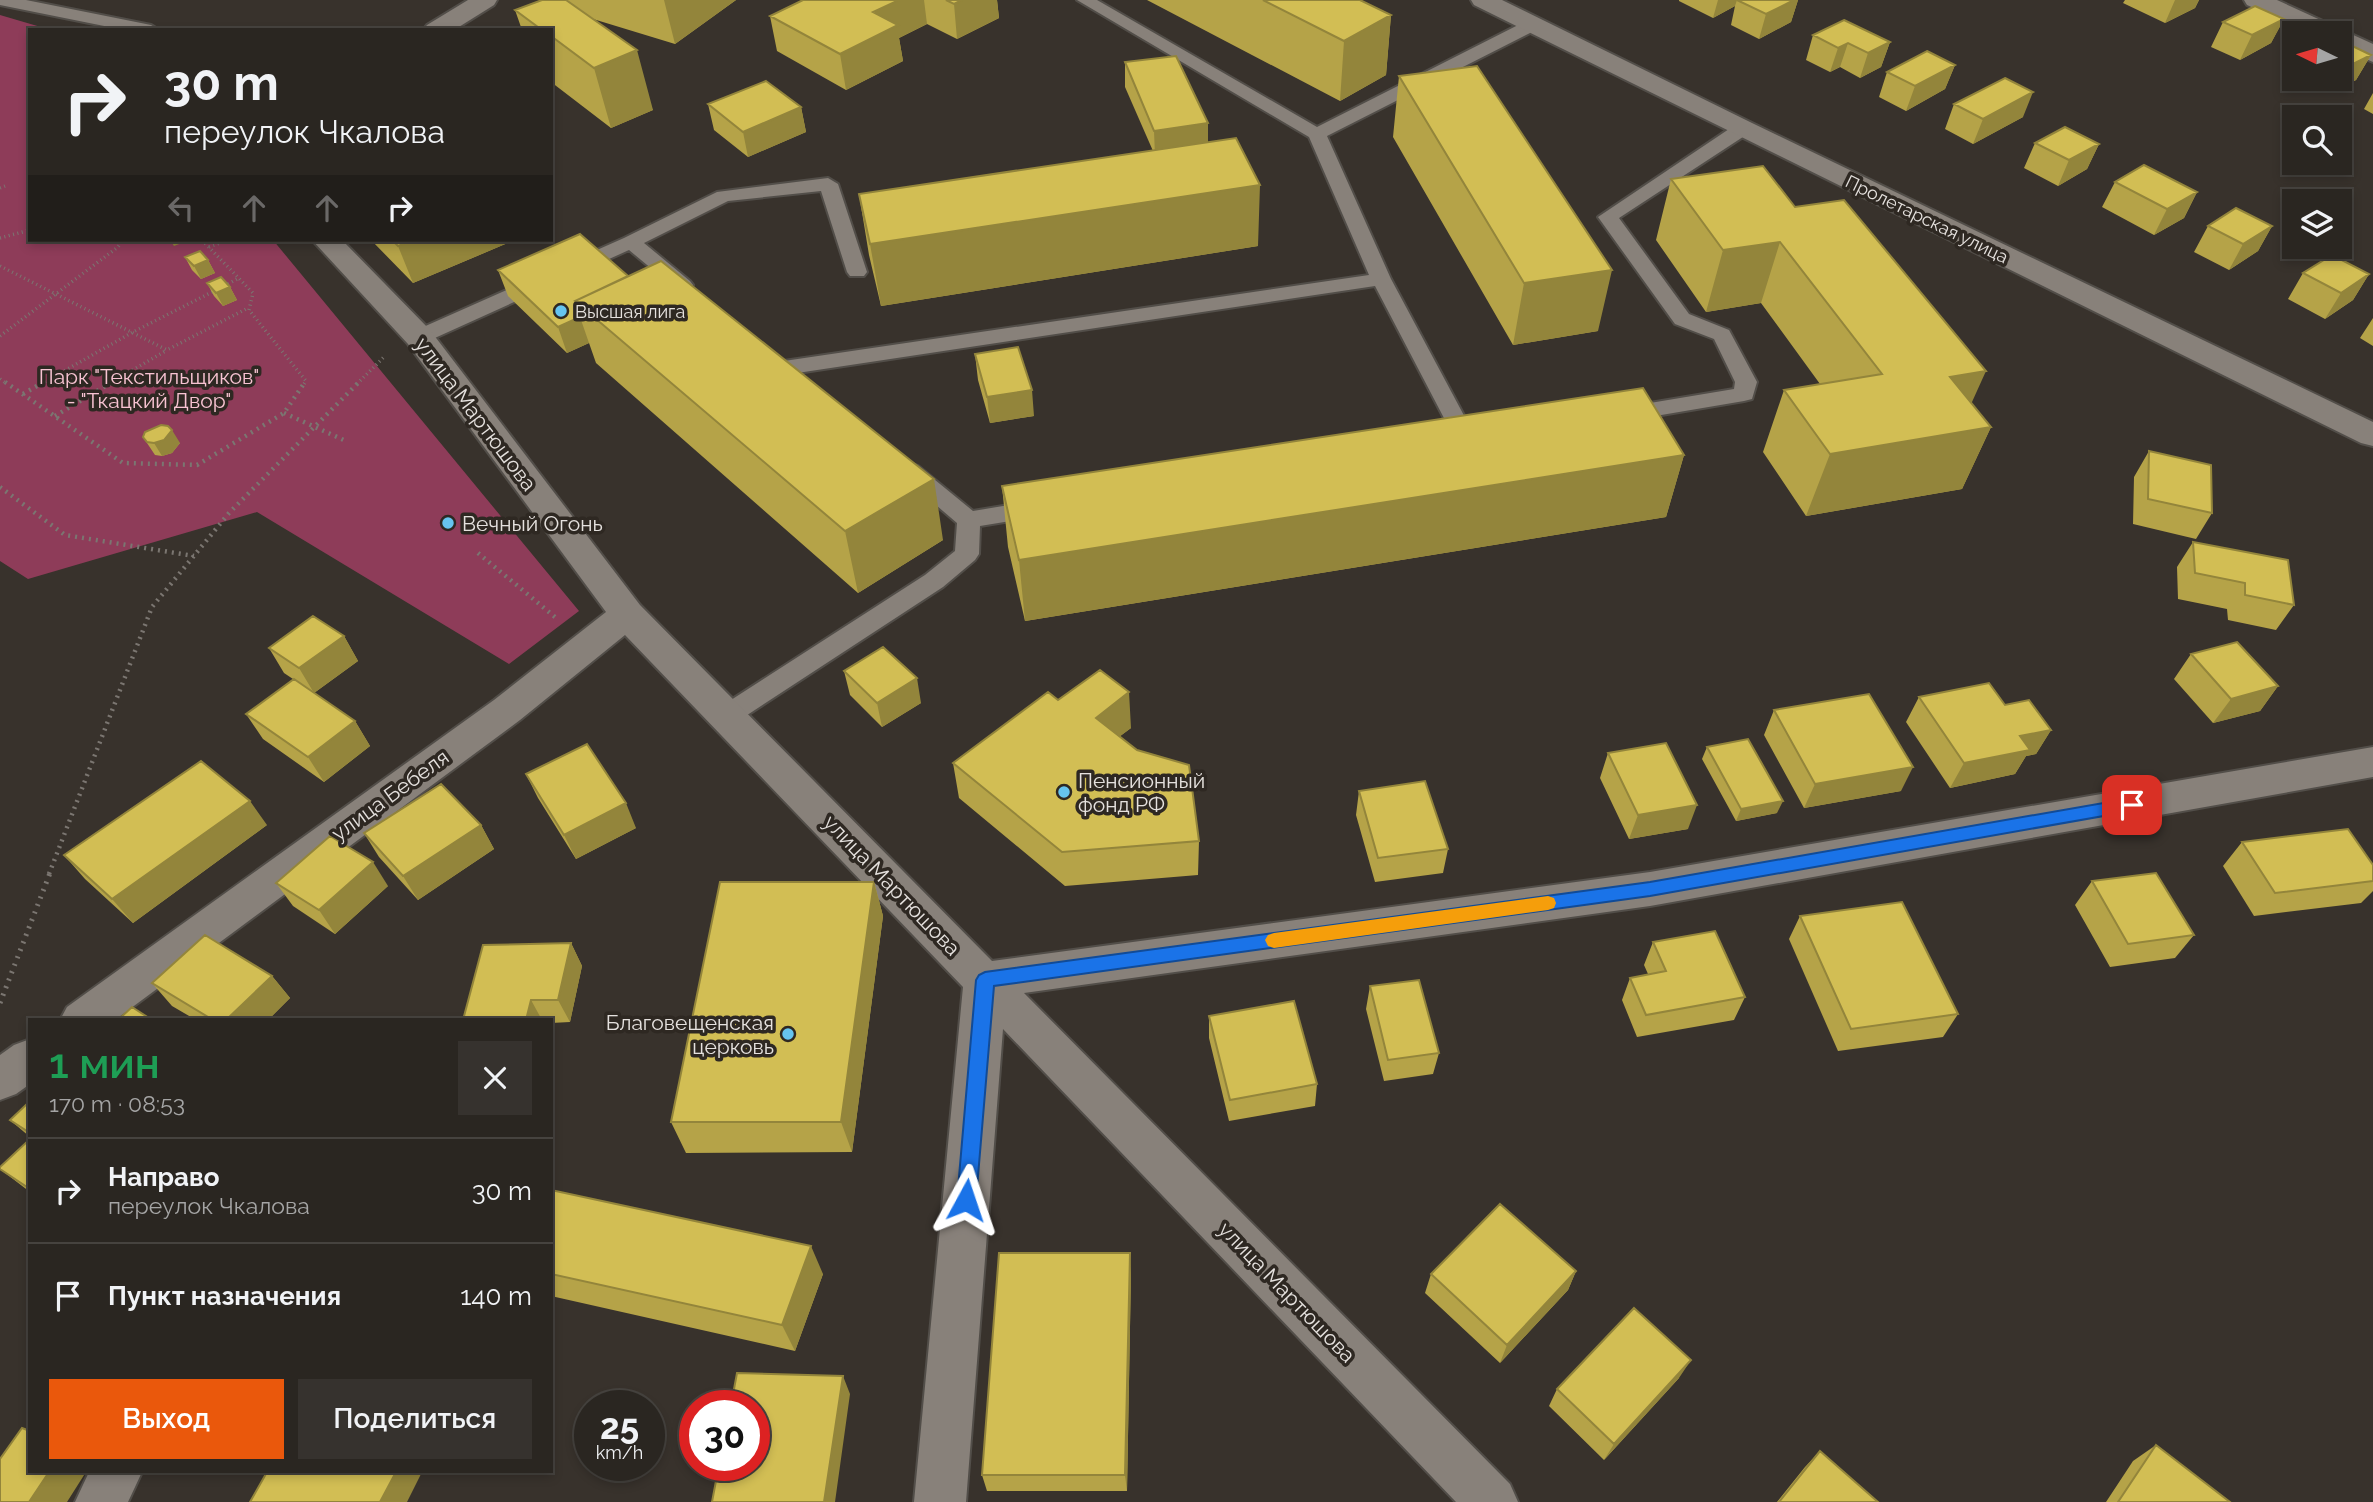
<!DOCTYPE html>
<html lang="ru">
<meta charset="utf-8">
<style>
:root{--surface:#2a2621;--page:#36322e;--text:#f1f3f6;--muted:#a5a5a5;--line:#46433f;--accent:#ea580c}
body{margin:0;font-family:Raleway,sans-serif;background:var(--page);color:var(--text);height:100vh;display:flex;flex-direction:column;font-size:26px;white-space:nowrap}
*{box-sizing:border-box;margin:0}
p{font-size:23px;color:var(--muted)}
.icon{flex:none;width:38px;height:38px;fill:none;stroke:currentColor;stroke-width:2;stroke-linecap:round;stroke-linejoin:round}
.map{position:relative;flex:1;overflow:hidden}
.panel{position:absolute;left:28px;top:1018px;width:525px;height:455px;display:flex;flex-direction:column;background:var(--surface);border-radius:0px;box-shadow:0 4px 10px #0003,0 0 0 2px var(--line)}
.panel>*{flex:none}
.banner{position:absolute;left:28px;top:28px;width:525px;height:214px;border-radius:0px;box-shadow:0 4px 10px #0003,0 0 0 2px var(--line);background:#2a2621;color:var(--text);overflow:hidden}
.needle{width:46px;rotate:275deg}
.controls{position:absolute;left:2282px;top:21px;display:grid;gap:14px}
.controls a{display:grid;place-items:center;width:70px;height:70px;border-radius:0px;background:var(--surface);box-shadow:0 4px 10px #0003,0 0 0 2px var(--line);font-size:35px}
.speed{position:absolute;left:574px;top:1390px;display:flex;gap:14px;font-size:35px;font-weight:700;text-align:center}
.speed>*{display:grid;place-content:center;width:91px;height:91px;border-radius:50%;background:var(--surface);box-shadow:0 4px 10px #0003,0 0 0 2px var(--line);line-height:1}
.speed small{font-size:18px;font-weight:400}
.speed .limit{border:10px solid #d22;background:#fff;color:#111}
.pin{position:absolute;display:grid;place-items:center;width:60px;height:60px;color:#fff;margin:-30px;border-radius:14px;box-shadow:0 4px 10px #0006}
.me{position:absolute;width:77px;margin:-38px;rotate:5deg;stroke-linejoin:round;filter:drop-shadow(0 0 5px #0008)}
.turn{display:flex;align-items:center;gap:24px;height:147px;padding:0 21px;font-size:32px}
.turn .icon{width:91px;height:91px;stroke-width:2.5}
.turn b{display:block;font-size:49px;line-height:60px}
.lanes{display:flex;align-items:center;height:66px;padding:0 21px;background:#0003;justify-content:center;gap:35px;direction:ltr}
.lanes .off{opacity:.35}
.round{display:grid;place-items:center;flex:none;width:74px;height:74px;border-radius:0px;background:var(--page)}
.overview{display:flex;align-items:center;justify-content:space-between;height:119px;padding:0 21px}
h1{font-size:42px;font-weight:600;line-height:52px;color:#1e9e55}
.cta{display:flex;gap:14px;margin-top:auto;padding:14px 21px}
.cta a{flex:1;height:80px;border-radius:0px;background:var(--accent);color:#fff;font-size:28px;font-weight:600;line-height:80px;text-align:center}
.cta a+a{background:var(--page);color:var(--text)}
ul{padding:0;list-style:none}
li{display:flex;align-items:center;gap:21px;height:105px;padding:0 21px;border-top:2px solid var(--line)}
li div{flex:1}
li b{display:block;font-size:26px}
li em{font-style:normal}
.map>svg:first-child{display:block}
.green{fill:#8e3c59}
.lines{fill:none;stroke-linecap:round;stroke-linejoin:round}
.lane-casing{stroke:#524e49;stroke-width:4}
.street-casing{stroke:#524e49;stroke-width:4}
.path-far2{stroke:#7b7671;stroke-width:3.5;stroke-dasharray:1 3.5;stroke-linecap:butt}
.path-far1{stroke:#7b7671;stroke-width:4.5;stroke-dasharray:2 5;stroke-linecap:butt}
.path{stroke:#7b7671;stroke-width:5;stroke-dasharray:2 6;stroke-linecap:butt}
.lane{fill:#88817a;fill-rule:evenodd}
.street{fill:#88817a;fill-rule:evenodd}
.path-bridge{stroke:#7b7671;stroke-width:4.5;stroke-dasharray:2 5;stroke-linecap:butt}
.wall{fill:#b5a348}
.shaded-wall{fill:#93853b}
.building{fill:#d2be54;stroke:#93853b;stroke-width:2}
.route{fill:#1a73e8;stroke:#114b97;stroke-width:2}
.slow{fill:#f59e0b}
.poi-dot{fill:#66c4ef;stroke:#2e2822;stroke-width:2.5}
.labels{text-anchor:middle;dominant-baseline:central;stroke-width:7;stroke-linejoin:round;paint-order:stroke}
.far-street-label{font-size:18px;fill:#e5e1de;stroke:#2e2822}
.far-poi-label{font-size:18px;fill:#e5e1de;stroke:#2e2822;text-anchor:start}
.park-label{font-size:21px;fill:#f8c3d2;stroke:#2e2822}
.street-label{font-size:21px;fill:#e5e1de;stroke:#2e2822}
.poi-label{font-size:21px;fill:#e5e1de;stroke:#2e2822;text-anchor:start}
</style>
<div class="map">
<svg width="2373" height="1502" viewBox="0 0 2373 1502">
<rect width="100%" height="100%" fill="#38322c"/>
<path class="green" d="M0,15L51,30H30V240H273L579,611L509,664L257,512L28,579L0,561Z"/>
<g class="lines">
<g class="lane-casing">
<path id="lane" d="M0,0H26L151,25L159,30H124L0,5Z
M1077,0H1097L1317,127L1528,20H1540L1543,24L1540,28L1327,136L1391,279L1476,438L1473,443L1465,445L1457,443L1375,286L784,375L776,373L773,368L776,363L784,361L1369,275L1309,137Z
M1742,123L1749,125L1751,129L1749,133L1619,218L1689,314L1729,330L1757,382L1752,399L1744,401L1620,422L1612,420L1609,415L1612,410L1620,408L1734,389L1735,382L1714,339L1675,324L1598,217L1735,125Z
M828,178L838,184L867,272L864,276H850L847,272L821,191L728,201L644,243L690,281L693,285L690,289H676L629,250L426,342H412L408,337L412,332L624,238L717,192Z
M910,463L918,466L973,511L1040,500L1048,502L1052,508L1048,514L1040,516L980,526L979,554L975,560L943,587L735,723L726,726L717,723L713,716L717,709L925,575L955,551L957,523L902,476L899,471L902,466Z"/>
</g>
<g class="street-casing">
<path id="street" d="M468,0H497L494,5L454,30H423L427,25Z
M1471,0H1502L1752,123L2373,422V446L2361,443L1474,5Z
M2244,0H2277L2373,44V62L2340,48V33H2309L2247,5Z
M312,240H342L430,330L640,605L992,961L1650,872L2373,747V777L1650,906L1024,993L1510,1484L1518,1502H1456L1003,1029L966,1502H914L963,987L625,635L520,720L115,1020H60L67,1007L494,700L606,612L408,344Z
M30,1039V1084L16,1094L0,1100V1055L14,1045Z
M89,1472H142L128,1502H75Z"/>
</g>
<path class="path-far2" d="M0,188L5,186
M0,238L30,230
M202,240L253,293L249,310L306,381L304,384
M209,247L228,240
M0,266L167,350L248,308
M224,286L239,278
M0,336L118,247L123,240
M0,379L7,384
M41,384L133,332L216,290
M109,384L167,350
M357,384L384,357"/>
<path class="path-far1" d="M5,382L123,463L197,465L284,413L305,382
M23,394L44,382
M55,416L112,382
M0,487L65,535L194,556
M478,553L555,617
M49,874L152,607L229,513L359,382"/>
<path class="path" d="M0,1003L50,873"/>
<use href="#lane" class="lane"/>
<use href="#street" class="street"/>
<path class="path-bridge" d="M284,413L346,441"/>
</g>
<path class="wall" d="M542,0H736L675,44L593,19L653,110L611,128L551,82V30H522L515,10Z
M803,0H997L999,18L957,39L927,24L899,38L903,61L846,90L777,51L770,16Z
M1147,0H1360L1391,15L1386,75L1340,101Z
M1679,0H1798L1791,22L1759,39L1731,25L1735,6L1713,18L1679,1Z
M2125,0H2199L2195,8L2165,23L2123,3Z
M2284,19L2271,43L2240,60L2211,47L2223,22Z
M1813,35L1890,42L1881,67L1860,78L1840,67L1830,72L1806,60Z
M2340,40L2371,55L2356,80L2331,93L2303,79H2340Z
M1125,62L1208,143L1258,246L881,306L869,255L859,194L1153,151L1125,87Z
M1955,65L1945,89L1906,111L1879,97L1887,72Z
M1399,76L1598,331L1513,345L1393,137Z
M2373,93V114L2364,109Z
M708,104L801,107L806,132L748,157L714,130Z
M1954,104L2023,117L1973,144L1945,129Z
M2035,143L2099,144L2087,169L2058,186L2024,168Z
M1671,179L1795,207L1971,403L1991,427L1962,489L1806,516L1763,452L1784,390L1820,384L1761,303L1706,312L1656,240Z
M2115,182L2197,192L2184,218L2154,235L2102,207Z
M2208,226H2272L2258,251L2229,270L2194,252Z
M371,240H515L413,283Z
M185,257L208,260L215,273L201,279L192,270Z
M498,270L628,276L943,540L858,593L596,363L589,343L567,353L508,296Z
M2303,273L2369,274L2353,300L2325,319L2288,299Z
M207,283L230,287L237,300L223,306L214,296Z
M2373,318V346L2360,338Z
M975,354L1034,416L990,423L978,380Z
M143,437L180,443L172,453L162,456L155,455Z
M2149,451L2212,513L2196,539L2133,524L2134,477Z
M1684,455L1666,517L1025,621L1008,547L1002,486Z
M2193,542L2294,605L2276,630L2228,620L2227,609L2178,599L2177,567Z
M344,636L358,661L314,693L284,673L269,648Z
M2191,654L2278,686L2260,711L2213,723L2174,679Z
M844,671L921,703L882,727L850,695Z
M1919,697L2005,705L2051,730L2036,754L2026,756L2015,774L1950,788L1906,722Z
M1058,700L1131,728L1120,736L1199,841L1198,875L1065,886L959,798L953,763Z
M1774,710L1901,791L1804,808L1764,735Z
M246,714L355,721L370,746L324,782L263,739Z
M1707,747L1777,813L1736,821L1702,759Z
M1608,753L1688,829L1629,839L1600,778Z
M526,774L636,828L576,859L538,798Z
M1359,791L1448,849L1443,873L1375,882L1356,815Z
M267,825L133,923L85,879L64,855Z
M481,825L494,849L418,900L379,857L364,833Z
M2242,842L2373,865V891L2361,903L2254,916L2223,866Z
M2092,881L2194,935L2175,958L2110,967L2075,905Z
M874,882L883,916L852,1152L686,1153L671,1122Z
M276,883L388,886L335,934L293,906Z
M1800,916L1958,1014L1943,1037L1838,1051L1789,939Z
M1653,942L1745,997L1734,1020L1637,1037L1622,1000L1630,978L1648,974L1644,965Z
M571,943L582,966L570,1022L551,1023V1020H463Z
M272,976L290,998L268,1020H196L172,1006L152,983Z
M1370,986L1439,1053L1433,1074L1384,1081L1366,1009Z
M1209,1016L1317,1084L1315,1106L1229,1121L1209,1038Z
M30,1101V1137L10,1120Z
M30,1139V1192L0,1169Z
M551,1190L823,1274L795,1351L551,1296Z
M1576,1271L1568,1290L1500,1363L1425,1293L1431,1274Z
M1131,1272L1127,1491H987L982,1475Z
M1679,1378L1604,1460L1549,1406L1557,1389Z
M2156,1445L2230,1502H2106L2133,1461Z
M1820,1451L1878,1502H1777L1805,1467Z"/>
<path class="shaded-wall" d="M664,0H736L675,44Z
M899,0H924L927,24L899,38L903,61L846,90L840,54L873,12Z
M962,0H997L999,18L957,39L954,4Z
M1718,0H1747H1737L1735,6L1713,18Z
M1794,0H1798L1791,22L1759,39L1766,14Z
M2175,0H2199L2195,8L2165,23Z
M1391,15L1386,75L1340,101L1344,41Z
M2284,19L2271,43L2240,60L2252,35Z
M1890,42L1881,67L1860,78L1868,53Z
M1848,43L1840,67L1830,72L1838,48Z
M637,50L653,110L611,128L594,68Z
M2371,55L2356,80L2331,93L2338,79H2340V76L2345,68Z
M1955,65L1945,89L1906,111L1915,86Z
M2033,92L2023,117L1973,144L1983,119Z
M801,107L806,132L748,157L743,132Z
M1208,123V148L1155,156L1154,131Z
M2099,144L2087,169L2058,186L2069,160Z
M1260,185L1258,246L881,306L870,244Z
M2197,192L2184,218L2154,235L2167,209Z
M2272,226L2258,251L2229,270L2243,244Z
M170,240H187V241L174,246Z
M413,240H515L413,283L398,246Z
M1780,242L1761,303L1706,312L1723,250Z
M208,260L215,273L201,279L194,266Z
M1612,270L1598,331L1513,345L1524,283Z
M2369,274L2353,300L2325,319L2341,293Z
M230,287L237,300L223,306L216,293Z
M580,317L589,343L567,353L558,327Z
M1986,371L1958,433L1950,377Z
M1032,390L1034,416L990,423L987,397Z
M1991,427L1962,489L1806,516L1830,454Z
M172,430L180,443L172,453L162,456L154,443Z
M1684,455L1666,517L1025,621L1019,560Z
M934,479L943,540L858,593L845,531Z
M344,636L358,661L314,693L299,668Z
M917,678L921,703L882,727L877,703Z
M2278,686L2260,711L2213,723L2231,699Z
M1129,692L1131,728L1098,753L1096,718Z
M355,721L370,746L324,782L308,757Z
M2051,730L2036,754L2026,756L2015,774L1950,788L1964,763L2020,736Z
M1913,767L1901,791L1804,808L1815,784Z
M250,801L267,825L133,923L112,899Z
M1783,801L1777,813L1736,821L1741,809Z
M626,803L636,828L576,859L564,835Z
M1697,805L1688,829L1629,839L1638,815Z
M481,825L494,849L418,900L403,876Z
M373,862L388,886L335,934L319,910Z
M874,882L883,916L852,1152L841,1122Z
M571,943L582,966L570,1022L558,1000Z
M272,976L290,998L268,1020H226Z
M531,1000L542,1020H526Z
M811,1246L823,1274L795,1351L782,1325Z
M1130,1253L1131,1272L1127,1491L1125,1475Z
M1576,1271L1568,1290L1500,1363L1507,1345Z
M1691,1360L1679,1378L1604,1460L1614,1444Z
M843,1376L850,1394L835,1502H824Z
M49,1472H86L67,1502H29Z
M396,1472H422L407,1502H380Z"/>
<path class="building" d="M542,0H566L637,50L594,68L551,36V30H542L515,10Z
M803,0H899L873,12L898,25L840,54L770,16Z
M946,0H962L954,4Z
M1263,0H1360L1391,15L1344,41Z
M1737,0H1794L1766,14Z
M2255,6L2284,19L2252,35L2223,22Z
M1844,20L1890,42L1868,53L1848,43L1838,48L1813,35Z
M2340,40L2371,55L2345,68L2340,65Z
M1927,51L1955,65L1915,86L1887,72Z
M1176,56L1208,123L1154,131L1125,62Z
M1477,66L1612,270L1524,283L1399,76Z
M2005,78L2033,92L1983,119L1954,104Z
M766,81L801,107L743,132L708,104Z
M2065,127L2099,144L2069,160L2035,143Z
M1236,138L1260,185L870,244L859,194Z
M2144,165L2197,192L2167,209L2115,182Z
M1763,166L1795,207L1844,200L1986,371L1950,377L1991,427L1830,454L1784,390L1882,374L1780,242L1723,250L1671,179Z
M2236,208L2272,226L2243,244L2208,226Z
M580,234L628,276L575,301L580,317L558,327L498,270Z
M392,240H413L398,246Z
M200,251L208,260L194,266L185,257Z
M2332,255L2369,274L2341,293L2303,273Z
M661,261L934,479L845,531L575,301Z
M221,277L230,287L216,293L207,283Z
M1018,347L1032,390L987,397L975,354Z
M1643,388L1684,455L1019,560L1002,486Z
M161,425L168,426L172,430L164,440L154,443L147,442L143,437L145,432Z
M2149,451L2211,465L2212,513L2148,499Z
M2193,542L2288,560L2294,605L2245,595V583L2195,573Z
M313,616L344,636L299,668L269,648Z
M2237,642L2278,686L2231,699L2191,654Z
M883,647L917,678L877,703L844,671Z
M1100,670L1129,692L1096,718L1137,750L1189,765L1199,841L1062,852L953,763L1048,692L1058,700Z
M294,679L355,721L308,757L246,714Z
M1989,683L2005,705L2029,700L2051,730L2020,736L2030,750L1964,763L1919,697Z
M1869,694L1913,767L1815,784L1774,710Z
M1748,739L1783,801L1741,809L1707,747Z
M1666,743L1697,805L1638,815L1608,753Z
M587,744L626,803L564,835L526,774Z
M201,761L250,801L112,899L64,855Z
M1425,781L1448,849L1378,858L1359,791Z
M441,784L481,825L403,876L364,833Z
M2348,829L2373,865V881L2275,893L2242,842Z
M330,836L373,862L319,910L276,883Z
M2156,873L2194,935L2128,944L2092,881Z
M720,882H874L841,1122H671Z
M1902,902L1958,1014L1851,1029L1800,916Z
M1715,931L1745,997L1646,1015L1630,978L1666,971L1653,942Z
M205,935L272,976L226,1020H213L152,983Z
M571,943L558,1000H531L526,1020H463L483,945Z
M1419,980L1439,1053L1388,1060L1370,986Z
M1294,1001L1317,1084L1230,1100L1209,1016Z
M132,1007L152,1020H118Z
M30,1101V1133L10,1120Z
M30,1139V1189L0,1169V1167Z
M551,1190L811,1246L782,1325L551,1274Z
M1500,1204L1576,1271L1507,1345L1431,1274Z
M999,1253H1130L1125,1475H982Z
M1634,1308L1691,1360L1614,1444L1557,1389Z
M737,1373L843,1376L824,1502H712L719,1465H754V1405H731Z
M22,1428L30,1431V1472H49L29,1502H0V1459Z
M2156,1445L2230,1502H2118Z
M1820,1451L1878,1502H1779Z
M267,1472H396L380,1502H250Z"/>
<path class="route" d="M2132,798L2138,800L2140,805L2138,809L2132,811L1650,896L994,986L976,1200L973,1206L966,1209L959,1206L957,1200L976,980L979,975L985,972L1650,882Z"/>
<path class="slow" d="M1548,896L1554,898L1556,903L1554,908L1548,910L1274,948L1268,946L1265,940L1268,935L1274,933Z"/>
<g class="poi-dot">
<circle cx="561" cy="311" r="7"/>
<circle cx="448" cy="523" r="7"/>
<circle cx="1064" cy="792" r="7"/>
<circle cx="788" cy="1034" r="7"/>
</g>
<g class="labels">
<g class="far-street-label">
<text transform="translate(1927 219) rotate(26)">Пролетарская улица</text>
</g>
<g class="far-poi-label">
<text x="575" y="311">Высшая лига</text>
</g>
<g class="park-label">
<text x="149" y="376">Парк "Текстильщиков"<tspan x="149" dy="24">- "Ткацкий Двор"</tspan></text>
</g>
<g class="street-label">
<text transform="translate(476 414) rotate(53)">улица Мартюшова</text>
<text transform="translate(390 795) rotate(-36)">улица Бебеля</text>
<text transform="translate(892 885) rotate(46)">улица Мартюшова</text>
<text transform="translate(1287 1292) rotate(46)">улица Мартюшова</text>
</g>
<g class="poi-label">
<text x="462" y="523">Вечный Огонь</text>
<text x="1078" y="780">Пенсионный<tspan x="1078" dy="24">фонд РФ</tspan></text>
<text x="774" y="1022" text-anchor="end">Благовещенская<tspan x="774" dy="24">церковь</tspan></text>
</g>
</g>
</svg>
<div class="controls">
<a><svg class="needle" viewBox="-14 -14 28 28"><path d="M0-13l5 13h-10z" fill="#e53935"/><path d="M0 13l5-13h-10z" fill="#a5a5a5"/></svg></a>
<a><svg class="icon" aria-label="search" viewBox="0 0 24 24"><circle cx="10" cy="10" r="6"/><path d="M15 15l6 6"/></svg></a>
<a><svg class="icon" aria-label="layers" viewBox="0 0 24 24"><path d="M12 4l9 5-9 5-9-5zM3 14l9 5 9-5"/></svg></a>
</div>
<div class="speed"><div>25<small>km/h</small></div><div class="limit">30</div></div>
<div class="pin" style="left:2132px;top:805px;background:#d93025"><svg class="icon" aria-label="arrive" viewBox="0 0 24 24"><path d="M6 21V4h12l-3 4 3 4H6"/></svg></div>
<svg class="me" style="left:966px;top:1200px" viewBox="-20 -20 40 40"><path d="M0-17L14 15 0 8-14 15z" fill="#1a73e8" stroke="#fff" stroke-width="4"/></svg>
<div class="banner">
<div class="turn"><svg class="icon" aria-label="right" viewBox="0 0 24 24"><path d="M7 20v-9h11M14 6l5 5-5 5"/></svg><div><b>30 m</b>переулок Чкалова</div></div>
<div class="lanes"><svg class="icon off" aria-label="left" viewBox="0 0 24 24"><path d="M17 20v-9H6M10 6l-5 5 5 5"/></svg><svg class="icon off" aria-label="ahead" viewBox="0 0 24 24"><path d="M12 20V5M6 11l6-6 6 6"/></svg><svg class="icon off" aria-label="ahead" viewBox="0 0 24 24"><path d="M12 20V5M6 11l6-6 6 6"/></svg><svg class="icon" aria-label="right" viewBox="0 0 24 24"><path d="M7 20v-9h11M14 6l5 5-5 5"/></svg></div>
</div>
<section class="panel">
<div class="overview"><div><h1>1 мин</h1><p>170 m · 08:53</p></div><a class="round"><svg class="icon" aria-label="close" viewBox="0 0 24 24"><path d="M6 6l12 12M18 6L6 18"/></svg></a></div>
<ul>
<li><svg class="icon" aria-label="right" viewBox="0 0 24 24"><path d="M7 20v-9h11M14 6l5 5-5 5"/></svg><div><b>Направо</b><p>переулок Чкалова</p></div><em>30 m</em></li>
<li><svg class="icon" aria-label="arrive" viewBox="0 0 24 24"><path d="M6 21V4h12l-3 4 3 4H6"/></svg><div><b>Пункт назначения</b></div><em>140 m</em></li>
</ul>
<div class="cta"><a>Выход</a><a>Поделиться</a></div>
</section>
</div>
